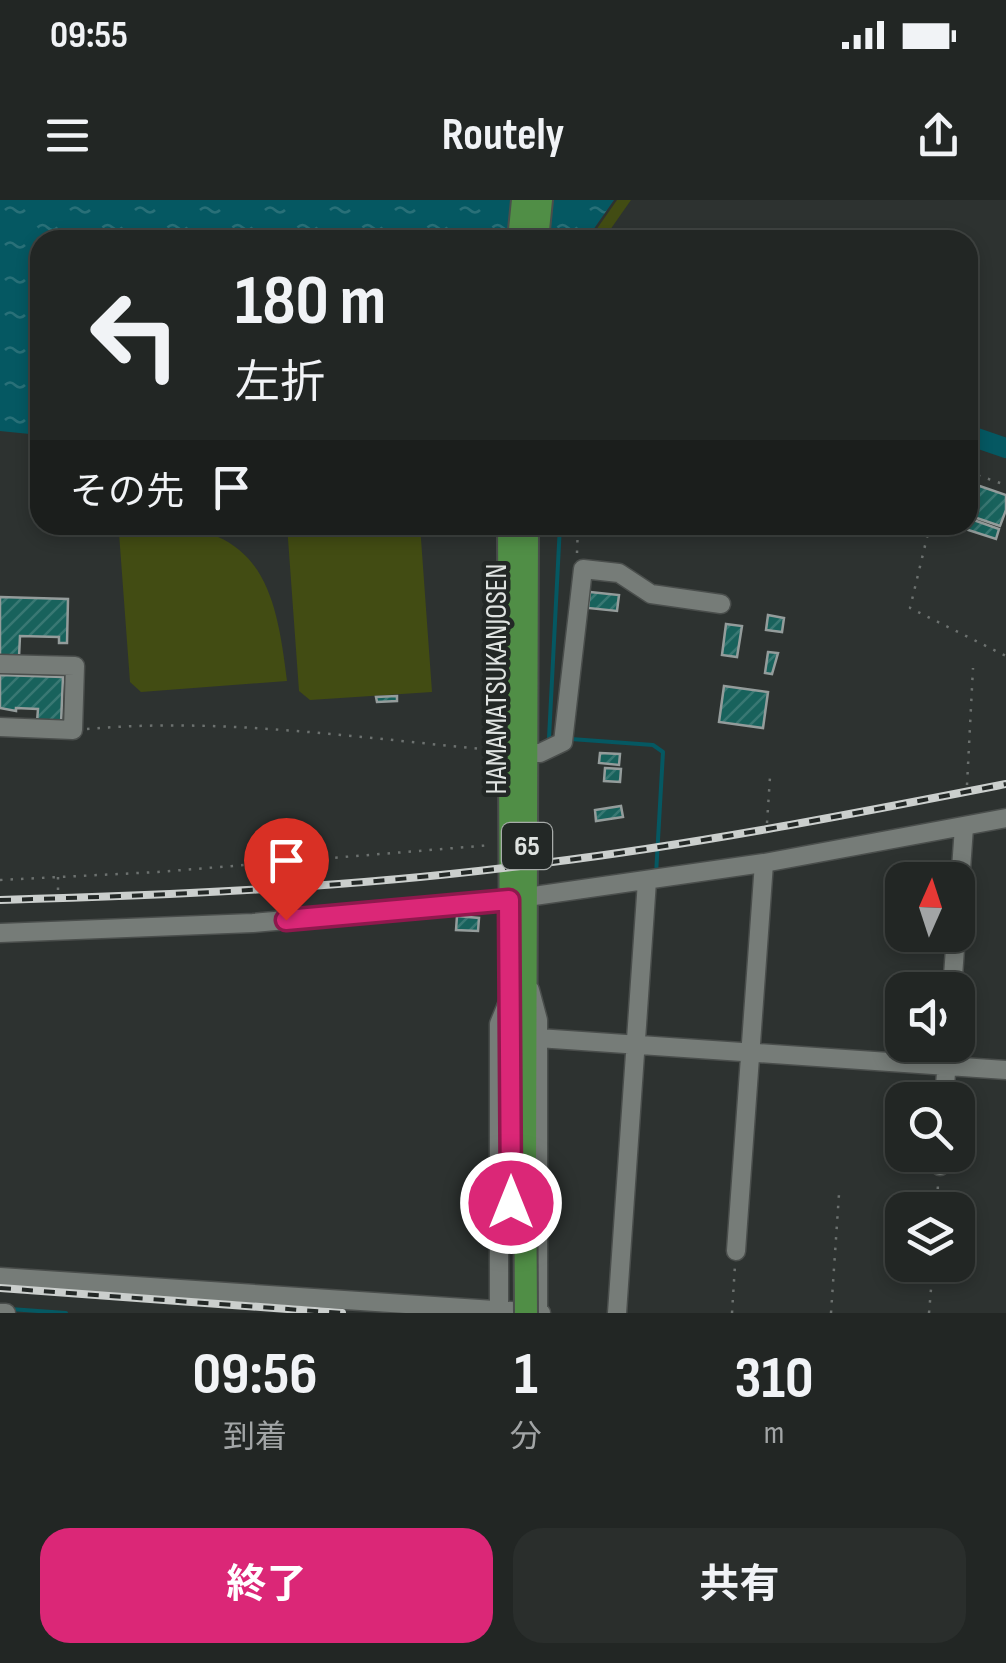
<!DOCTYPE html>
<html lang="ja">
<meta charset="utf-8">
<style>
:root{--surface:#222624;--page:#2a2e2c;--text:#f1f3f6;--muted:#a2a5a6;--line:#3f4341;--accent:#db2777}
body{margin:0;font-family:"Sofia Sans Condensed","Noto Sans JP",sans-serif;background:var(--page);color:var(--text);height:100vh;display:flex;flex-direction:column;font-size:38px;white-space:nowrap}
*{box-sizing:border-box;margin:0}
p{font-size:32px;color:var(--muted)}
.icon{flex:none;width:55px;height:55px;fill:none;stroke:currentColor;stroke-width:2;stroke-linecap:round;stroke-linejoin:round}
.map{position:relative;height:1113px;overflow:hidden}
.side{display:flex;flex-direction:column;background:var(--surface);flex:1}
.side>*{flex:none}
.guide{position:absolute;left:30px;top:30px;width:948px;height:305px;border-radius:30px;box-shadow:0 5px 15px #0003,0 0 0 2px var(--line);background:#222624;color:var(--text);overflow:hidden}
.needle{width:65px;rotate:3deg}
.controls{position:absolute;left:885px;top:662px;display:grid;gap:20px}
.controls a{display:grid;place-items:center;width:90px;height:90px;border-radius:20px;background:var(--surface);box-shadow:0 5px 15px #0003,0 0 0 2px var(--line);font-size:50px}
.pin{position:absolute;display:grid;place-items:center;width:85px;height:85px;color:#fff;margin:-102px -42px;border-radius:50% 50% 50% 0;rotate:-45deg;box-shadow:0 0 10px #0007}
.pin .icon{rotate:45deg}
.me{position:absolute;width:110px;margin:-55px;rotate:0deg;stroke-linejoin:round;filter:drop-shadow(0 0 8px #0008)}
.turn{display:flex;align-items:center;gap:35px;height:210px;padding:0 40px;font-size:45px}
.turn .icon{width:130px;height:130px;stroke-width:2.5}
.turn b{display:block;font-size:70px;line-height:85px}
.then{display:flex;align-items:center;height:95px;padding:0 40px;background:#0003;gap:20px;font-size:38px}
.eta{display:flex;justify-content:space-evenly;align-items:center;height:170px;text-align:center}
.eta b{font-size:60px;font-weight:700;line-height:70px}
.cta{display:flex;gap:20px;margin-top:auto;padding:20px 40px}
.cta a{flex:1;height:115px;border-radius:30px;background:var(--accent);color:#fff;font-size:40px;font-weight:700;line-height:115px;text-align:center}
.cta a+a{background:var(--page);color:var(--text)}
.status{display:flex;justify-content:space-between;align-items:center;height:70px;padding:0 50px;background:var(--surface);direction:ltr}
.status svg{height:28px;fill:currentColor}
header{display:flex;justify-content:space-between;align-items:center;height:130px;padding:0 40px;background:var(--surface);font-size:45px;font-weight:700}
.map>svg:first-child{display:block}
.grass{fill:#424c13}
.water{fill:url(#water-ripples)}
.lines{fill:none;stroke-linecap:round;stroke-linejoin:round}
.stream{stroke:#055862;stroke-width:4}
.river{stroke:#055862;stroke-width:20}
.building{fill:url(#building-hatch);stroke:#949c9b;stroke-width:2.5}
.minor-casing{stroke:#4a4e4c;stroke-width:21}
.major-casing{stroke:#4a4e4c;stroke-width:26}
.path{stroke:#6c716f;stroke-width:2.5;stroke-dasharray:2.5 8;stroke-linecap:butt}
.minor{stroke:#767c78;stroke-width:18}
.major{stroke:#508e46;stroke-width:22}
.rail-casing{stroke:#cbcfcd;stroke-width:8}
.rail{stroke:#232826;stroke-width:4;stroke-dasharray:11;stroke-linecap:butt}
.major-bridge-casing{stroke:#4a4e4c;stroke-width:26;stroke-linecap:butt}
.major-bridge{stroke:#508e46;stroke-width:22}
.route-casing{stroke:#8e194d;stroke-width:25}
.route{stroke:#db2777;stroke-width:18}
.labels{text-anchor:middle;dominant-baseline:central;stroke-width:9;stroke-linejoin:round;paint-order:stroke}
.shield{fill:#232826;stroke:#a7aba9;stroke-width:2.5}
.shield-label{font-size:28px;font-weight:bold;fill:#dfe3e1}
.street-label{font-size:30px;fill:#dfe3e1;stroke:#232826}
</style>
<div class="status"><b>09:55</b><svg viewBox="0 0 49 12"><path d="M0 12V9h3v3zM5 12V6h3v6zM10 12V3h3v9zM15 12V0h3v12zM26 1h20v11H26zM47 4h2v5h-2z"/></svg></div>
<header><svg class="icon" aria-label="menu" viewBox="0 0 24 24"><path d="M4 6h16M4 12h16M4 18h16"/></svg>Routely<svg class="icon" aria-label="share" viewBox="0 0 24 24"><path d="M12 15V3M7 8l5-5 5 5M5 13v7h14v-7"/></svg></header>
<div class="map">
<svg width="1006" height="1113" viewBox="0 0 1006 1113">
<defs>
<pattern id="water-ripples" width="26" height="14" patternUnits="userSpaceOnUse" patternTransform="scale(2.5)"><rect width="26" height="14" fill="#055862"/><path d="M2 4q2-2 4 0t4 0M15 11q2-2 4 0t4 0" fill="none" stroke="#297078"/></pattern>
<pattern id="building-hatch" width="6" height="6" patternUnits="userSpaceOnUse" patternTransform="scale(2.5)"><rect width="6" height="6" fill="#18625c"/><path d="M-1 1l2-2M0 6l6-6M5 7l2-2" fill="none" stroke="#397873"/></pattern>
</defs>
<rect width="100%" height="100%" fill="#2d3230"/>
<path class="grass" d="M617,0H631L603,40H589Z
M151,325C261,325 276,389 287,481L141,492L130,482L119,333Z
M287,325H420L432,492L310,500L299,491Z"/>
<path class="water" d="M0,0H614L586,40H40V235L0,231Z"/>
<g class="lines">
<path class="stream" d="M554,538H549L560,325
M571,539L653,545L663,552L656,675
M10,1109L66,1113"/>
<path class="river" d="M968,235L1006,248"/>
</g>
<path class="building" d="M968,282L1006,295V310L1000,326L968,315Z
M968,318L999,329L996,339L956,326L968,325Z
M590,392L619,395L617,411L588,408Z
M0,397L68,399L67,443H59V437L20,436L19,457H0Z
M768,415L784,418L782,432L766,430Z
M726,424L742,426L737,457L722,455Z
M768,452L778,453L772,474L765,473Z
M0,475L63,477L61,523L37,522L38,509L16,508V511L0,508Z
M724,486L768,492L763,528L719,522Z
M397,496V501L377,502L376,497Z
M600,553L620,554L619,565L599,563Z
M605,568L621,569L620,582L604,581Z
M621,606L623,617L596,621L595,610Z
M457,716L479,718L478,731L456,730Z"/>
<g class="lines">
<g class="minor-casing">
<path id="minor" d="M0,464L75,466L73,530L0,527
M527,553H540L563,542L583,369L619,373L651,394L721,404
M527,697L764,663L1006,618
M958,712L964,627
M0,733L253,723L509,700
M530,790L538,820V1113
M952,790L956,735
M538,838L1006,870
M944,900L948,845
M940,966V955
M736,1051L764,663
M0,1077L541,1113
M0,1113H6
M499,1113V824L511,795
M617,1113L647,681"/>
</g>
<g class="major-casing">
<path id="major" d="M519,40L523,0
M537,40L541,0
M509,325L511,793
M525,966L527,325"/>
</g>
<path class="path" d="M968,272L1006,285
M930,325L910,408L1006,456
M577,353L578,325
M87,529C221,517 359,538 493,550
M967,585L973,468
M767,623L770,577
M58,677V691
M0,680L158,672L492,645
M255,681L256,664
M937,1010L938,983
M732,1113L735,1065
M831,1113L839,994
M929,1113L933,1065"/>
<use href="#minor" class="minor"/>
<use href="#major" class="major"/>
<g class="rail-casing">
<path id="rail" d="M0,700C182,695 363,687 544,663C699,644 852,614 1006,584
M0,1088L342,1113"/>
</g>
<use href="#rail" class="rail"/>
<g class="major-bridge-casing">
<path id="major-bridge" d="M525,966L526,1113"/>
</g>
<use href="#major-bridge" class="major-bridge"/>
</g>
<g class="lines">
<g class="route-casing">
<path id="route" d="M286,720L509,700L511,1003"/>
</g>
<use href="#route" class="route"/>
</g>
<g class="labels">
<rect class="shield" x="502" y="623" width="50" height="46" rx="8"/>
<g class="shield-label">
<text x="527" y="646">65</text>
</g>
<g class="street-label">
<text transform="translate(497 479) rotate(-90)">HAMAMATSUKANJOSEN</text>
</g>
</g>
</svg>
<div class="controls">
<a><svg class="needle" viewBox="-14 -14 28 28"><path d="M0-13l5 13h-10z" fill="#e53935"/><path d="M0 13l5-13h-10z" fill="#a2a5a6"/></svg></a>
<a><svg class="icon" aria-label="sound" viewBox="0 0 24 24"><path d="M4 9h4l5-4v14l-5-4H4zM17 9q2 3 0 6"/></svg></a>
<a><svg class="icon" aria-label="search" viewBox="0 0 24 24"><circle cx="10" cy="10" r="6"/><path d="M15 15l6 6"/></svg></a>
<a><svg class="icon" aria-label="layers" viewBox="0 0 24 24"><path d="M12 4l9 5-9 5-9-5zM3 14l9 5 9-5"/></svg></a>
</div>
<div class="pin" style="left:286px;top:720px;background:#d93025"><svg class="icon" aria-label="arrive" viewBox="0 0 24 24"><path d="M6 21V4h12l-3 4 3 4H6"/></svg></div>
<svg class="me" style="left:511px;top:1003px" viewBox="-20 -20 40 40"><circle r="17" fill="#db2777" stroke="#fff" stroke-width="3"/><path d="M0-11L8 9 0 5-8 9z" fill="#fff"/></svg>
<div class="guide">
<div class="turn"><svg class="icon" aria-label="left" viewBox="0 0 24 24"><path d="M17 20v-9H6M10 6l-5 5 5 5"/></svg><div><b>180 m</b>左折</div></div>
<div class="then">その先<svg class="icon" aria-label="arrive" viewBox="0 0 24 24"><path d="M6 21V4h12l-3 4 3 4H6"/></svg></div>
</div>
</div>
<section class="side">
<div class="eta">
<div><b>09:56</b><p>到着</p></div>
<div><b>1</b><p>分</p></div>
<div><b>310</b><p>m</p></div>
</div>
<div class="cta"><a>終了</a><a>共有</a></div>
</section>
